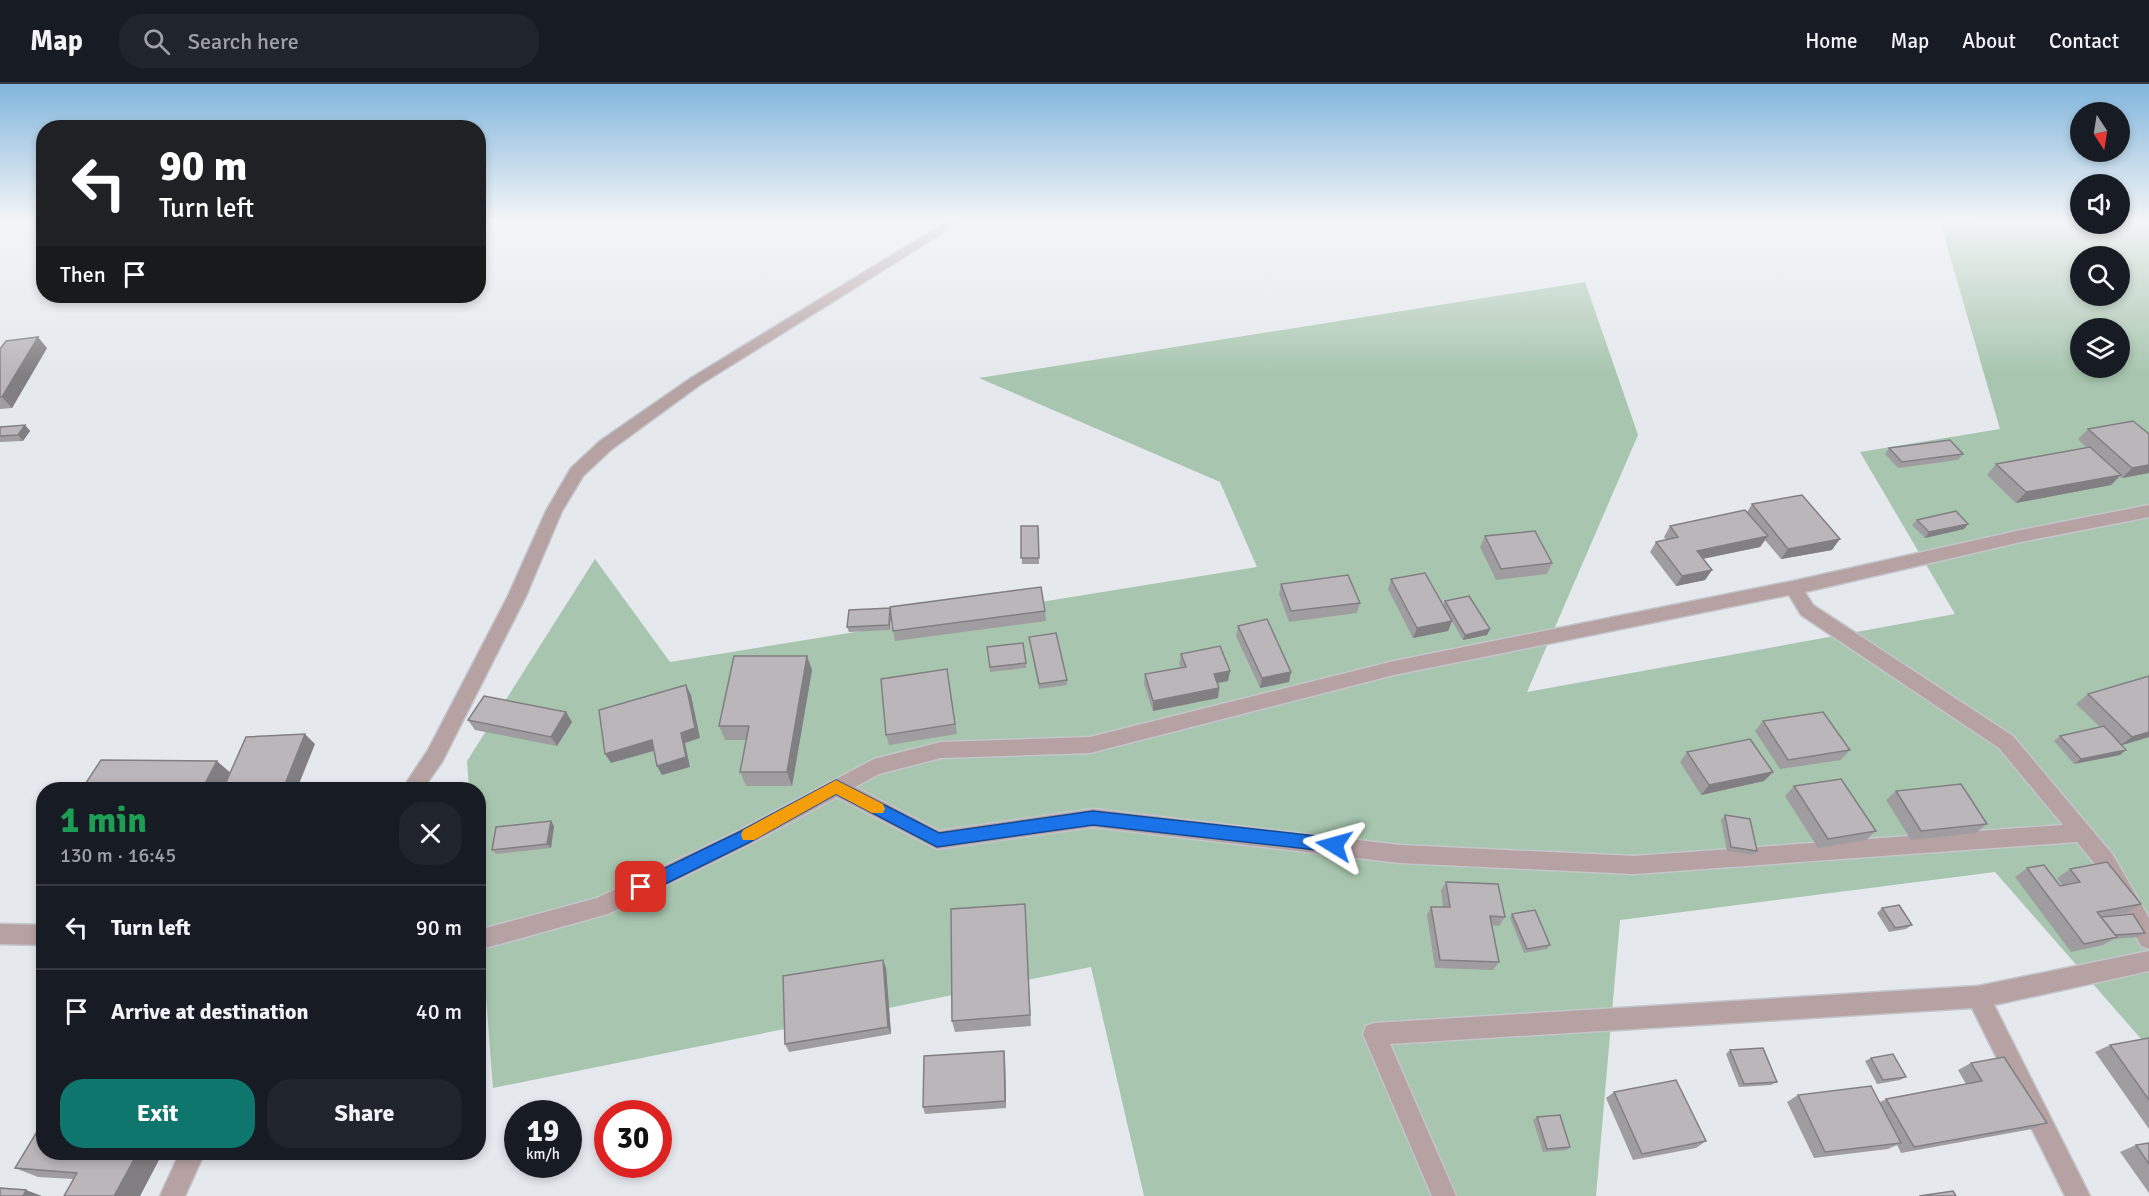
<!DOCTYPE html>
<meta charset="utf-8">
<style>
:root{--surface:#171b24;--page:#20242c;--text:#f1f3f6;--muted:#9ea1a6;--line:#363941;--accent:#0f766e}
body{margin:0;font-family:Signika,sans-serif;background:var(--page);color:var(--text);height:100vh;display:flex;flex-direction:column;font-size:22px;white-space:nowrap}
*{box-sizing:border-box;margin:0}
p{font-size:20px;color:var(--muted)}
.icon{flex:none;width:33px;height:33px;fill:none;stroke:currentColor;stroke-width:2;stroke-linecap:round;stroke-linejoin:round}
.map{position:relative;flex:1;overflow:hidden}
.panel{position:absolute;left:36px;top:698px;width:450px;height:378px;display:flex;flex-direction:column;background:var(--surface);border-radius:24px;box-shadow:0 3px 9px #0003}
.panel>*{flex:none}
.guide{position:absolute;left:36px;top:36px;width:450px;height:183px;border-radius:24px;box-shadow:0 3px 9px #0003;background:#202124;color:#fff;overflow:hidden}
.needle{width:39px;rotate:168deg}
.controls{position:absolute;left:2070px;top:18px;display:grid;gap:12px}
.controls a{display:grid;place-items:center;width:60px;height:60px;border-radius:50%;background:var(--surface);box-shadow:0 3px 9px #0003;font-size:30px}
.speed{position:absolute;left:504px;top:1016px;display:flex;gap:12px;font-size:30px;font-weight:700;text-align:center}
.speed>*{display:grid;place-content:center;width:78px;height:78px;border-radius:50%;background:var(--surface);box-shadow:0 3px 9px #0003;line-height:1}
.speed small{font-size:15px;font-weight:400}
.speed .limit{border:9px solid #d22;background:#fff;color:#111}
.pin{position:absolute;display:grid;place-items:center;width:51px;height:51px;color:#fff;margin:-26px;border-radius:12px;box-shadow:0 3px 9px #0006}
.me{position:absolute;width:66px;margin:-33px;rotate:278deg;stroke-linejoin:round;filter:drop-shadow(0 0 4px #0008)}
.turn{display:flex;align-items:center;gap:21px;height:126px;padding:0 24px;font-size:27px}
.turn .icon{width:78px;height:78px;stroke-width:2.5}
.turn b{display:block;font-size:42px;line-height:51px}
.then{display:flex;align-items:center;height:57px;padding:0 24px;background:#0003;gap:12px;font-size:22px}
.round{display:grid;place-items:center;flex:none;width:63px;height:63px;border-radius:24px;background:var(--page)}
.summary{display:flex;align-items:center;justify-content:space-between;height:102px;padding:0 24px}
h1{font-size:36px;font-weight:800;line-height:45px;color:#1e9e55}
.cta{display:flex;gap:12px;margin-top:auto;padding:12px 24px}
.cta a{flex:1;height:69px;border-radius:24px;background:var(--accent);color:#fff;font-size:24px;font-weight:800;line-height:69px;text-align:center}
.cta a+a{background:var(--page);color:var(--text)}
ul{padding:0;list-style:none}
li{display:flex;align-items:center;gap:18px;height:84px;padding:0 24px;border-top:2px solid var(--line)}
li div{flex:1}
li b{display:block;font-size:22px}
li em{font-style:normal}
header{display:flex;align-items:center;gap:36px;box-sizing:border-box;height:84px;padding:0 30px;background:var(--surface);border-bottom:2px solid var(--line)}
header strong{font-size:28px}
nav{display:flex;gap:33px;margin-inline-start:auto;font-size:21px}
.search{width:420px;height:54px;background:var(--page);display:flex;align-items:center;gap:15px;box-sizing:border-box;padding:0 21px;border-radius:24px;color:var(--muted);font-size:22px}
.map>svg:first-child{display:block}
.green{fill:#a8c6af;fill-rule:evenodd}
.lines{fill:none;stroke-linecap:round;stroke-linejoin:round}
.street-casing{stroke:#c3c6ca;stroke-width:3}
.street{fill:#b7a2a3;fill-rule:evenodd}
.wall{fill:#a09da0}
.shaded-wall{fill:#827f82}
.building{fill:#bab6ba;stroke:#827f82;stroke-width:1.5}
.route{fill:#1a73e8;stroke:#114b97;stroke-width:1.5}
.slow{fill:#f59e0b}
</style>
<header>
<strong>Map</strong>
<div class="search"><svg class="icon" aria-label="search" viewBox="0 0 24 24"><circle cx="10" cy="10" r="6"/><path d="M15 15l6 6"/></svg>Search here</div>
<nav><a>Home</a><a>Map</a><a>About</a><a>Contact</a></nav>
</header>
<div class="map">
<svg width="2149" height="1112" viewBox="0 0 2149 1112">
<rect width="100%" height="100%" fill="#e5e8ed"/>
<path class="green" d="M1940,138L2149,139V964L1995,788L1620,836L1596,1112H1144L1091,883L493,1004L479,821L478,705H469L467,677L595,475L670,578L1257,483L1220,398L979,294L1585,198L1638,351L1527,608L1955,530L1860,368L2000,345ZM2080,172H2120V212H2080ZM2080,244H2120V284H2080Z"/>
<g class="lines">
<g class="street-casing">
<path id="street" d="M951,135H965L701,300L612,365L583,392L562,427L526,512L442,678L423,705H402L428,666L508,512L546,427L571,384L600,357L691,294Z
M2149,421V433L2021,458L1805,508L1813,521L2013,652L2113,771L2149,834V865L2141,862L2099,785L2077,758L1634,790L1400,779L1093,743L937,765L837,713L752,759L608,830L478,866V846L597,814L738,747L874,675L941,658L1090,653L1394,577L1793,497L2021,446ZM1789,511L1801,531L1999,664L2063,741L1634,772L1400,761L1093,725L939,747L855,703L879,690L941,674L1090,669L1394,591Z
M0,840L44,841V861L0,860Z
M2149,867V887L1994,921L2090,1112H2065L1972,924L1390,960L1456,1112H1432L1363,950L1366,942L1374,939L1978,902Z
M180,1068H205L185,1112H160Z"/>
</g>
<use href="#street" class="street"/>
</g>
<path class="wall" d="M47,264L12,324L0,325V265Z
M25,341L30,347L23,357L0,358V343Z
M2088,345L2149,389L2122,394L2119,392L2111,401L2016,419L1987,391L1996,380L2087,364L2078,355Z
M1889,364L1963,370L1958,376L1898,384L1885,370Z
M1752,420L1832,466L1781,475L1765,456L1760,463L1703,475L1712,486L1705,496L1676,502L1650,468L1656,458L1666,456L1664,453L1670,442L1747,428Z
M1917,436L1968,440L1964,445L1925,454L1912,441Z
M1021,442H1038L1039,480H1022Z
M1485,452L1552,479L1547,490L1496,496L1480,463Z
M1391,495L1443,521L1445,517L1487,551L1463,556L1452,537L1448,547L1413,554L1388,505Z
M1281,500L1360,519L1357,529L1289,538L1279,510Z
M1045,527L1046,537L895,557L893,547Z
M891,529L890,546L849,548L847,543Z
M1238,542L1289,598L1260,604L1236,552Z
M1029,553L1067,596V601L1039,605Z
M987,563L1026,579V584L990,588Z
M1181,570L1230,587L1228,597L1217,599L1219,604L1218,614L1153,627L1144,600L1145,590L1181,583L1179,580Z
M807,572L812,586L792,702H746L740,688L746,656H725L719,642Z
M947,585L957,650L889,661L886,651Z
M2149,592V653L2122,661L2120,671L2074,680L2054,657L2060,652L2100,643L2076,620L2088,610Z
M566,628L572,638L557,662L475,646L468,636Z
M1763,637L1850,666L1841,676L1780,685L1755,647Z
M1687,668L1773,688L1764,697L1701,711L1680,678Z
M1794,702L1876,747L1866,756L1818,764L1785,712Z
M1896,707L1987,740L1976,749L1911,756L1886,716Z
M1725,731L1757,767L1752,771L1727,767L1721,736Z
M551,737L554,742L551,764L496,770L492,766Z
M2027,784L2060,802H2063L2057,794L2070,785L2141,820L2127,829L2109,832L2145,849L2138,853L2114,855L2103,861L2071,868L2015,793Z
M1446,798L1505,833L1499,842L1492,841L1499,878L1493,886L1435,884L1427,831L1431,823H1443L1441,806Z
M1025,820L1031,942L955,948L952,937Z
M1882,824L1912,841L1906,845L1889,848L1877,829Z
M1512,830L1550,861L1547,865L1524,869L1510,834Z
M886,884L891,950L789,968L785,960Z
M2149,954V1045L2095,968L2110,961Z
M1730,966L1777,998L1771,1001L1739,1003L1726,970Z
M1005,974L1006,1024L925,1030L923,1023Z
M1871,974L1906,993L1900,996L1877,1000L1865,977Z
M1971,979L2047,1039L2032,1045L1901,1069L1897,1061L1888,1065L1814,1074L1787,1018L1798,1011L1880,1018L1886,1015L1966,1000L1958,986Z
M1614,1008L1706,1057L1696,1064L1633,1076L1606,1014Z
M1537,1033L1570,1063L1567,1066L1543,1068L1533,1036Z
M2149,1059V1109L2120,1068L2136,1061Z
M44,1068H163L140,1112H64L73,1095L38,1093L15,1084Z"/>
<path class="shaded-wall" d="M38,253L47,264L12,324L2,313Z
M25,341L30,347L23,357L18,351Z
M2149,381V389L2122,394L2132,384Z
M2121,391L2111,401L2016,419L2026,408Z
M1968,440L1964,445L1925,454L1929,448Z
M1768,452L1760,463L1691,477L1697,467Z
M1840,455L1832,466L1781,475L1788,465Z
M1712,486L1705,496L1676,502L1682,492Z
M890,524L891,529L890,546L889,541Z
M1452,537L1448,547L1413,554L1417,544Z
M1490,545L1487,551L1463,556L1465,551Z
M807,572L812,586L792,702L787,688Z
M1230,587L1228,597L1212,600L1214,590Z
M1291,588L1289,598L1260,604L1262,594Z
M686,601L691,611L700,654L685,659L690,683L662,691L657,682Z
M1219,604L1218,614L1153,627V617Z
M566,628L572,638L557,662L551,653Z
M2149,648V653L2119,662L2132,653Z
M305,650L315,660L297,705H283Z
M652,656L657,666L611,679L605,670Z
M2126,666L2120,671L2074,680L2081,675Z
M217,677L233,691L225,705H202Z
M1773,688L1764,697L1701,711L1709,701Z
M551,737L554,742L551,764L547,760Z
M883,876L886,884L891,950L888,943Z
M1004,967L1005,974L1006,1024L1005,1017Z
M138,1068H163L140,1112H114Z
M26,1106L42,1112H23Z"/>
<path class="building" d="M38,253L2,313H0V265L6,257Z
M2133,337L2149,350V381L2132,384L2088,345Z
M25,341L18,351L0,352V343Z
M1950,356L1963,370L1902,378L1889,364Z
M2090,363L2121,391L2026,408L1996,380Z
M1802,411L1840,455L1788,465L1752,420Z
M1745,426L1768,452L1697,467L1712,486L1682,492L1656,458L1678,453L1670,442Z
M1956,427L1968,440L1929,448L1917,436Z
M1021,442H1038L1039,474H1021Z
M1535,447L1552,479L1501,485L1485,452Z
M1425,489L1452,537L1417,544L1391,495Z
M1348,491L1360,519L1291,527L1281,500Z
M1041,503L1045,527L893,547L890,523Z
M1469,512L1490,545L1465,551L1445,517Z
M890,524L889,541L847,543L849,526Z
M1267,535L1291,588L1262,594L1238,542Z
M1056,549L1067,596L1039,600L1029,553Z
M1023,559L1026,579L990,583L987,563Z
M1220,562L1230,587L1214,590L1219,604L1153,617L1145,590L1186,583L1181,570Z
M734,572H807L787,688H740L749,642H719Z
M947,585L955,640L886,651L881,595Z
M2149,592V648L2132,653L2088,610Z
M686,601L695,644L681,649L686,673L657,682L652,656L605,670L599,626Z
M484,612L566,628L551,653L468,636Z
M1823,628L1850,666L1788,676L1763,637Z
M2104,642L2126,666L2081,675L2060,652Z
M305,650L283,705H223L246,653Z
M1750,655L1773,688L1709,701L1687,668Z
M101,676L217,677L202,705H82Z
M1841,695L1876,747L1828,755L1794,702Z
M1961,700L1987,740L1921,747L1896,707Z
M1725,731L1750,735L1757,767L1731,763Z
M551,737L547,760L492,766L496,743Z
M2107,778L2141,820L2097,828L2117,853L2084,860L2027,784L2044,781L2060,802L2080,798L2070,785Z
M1446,798L1498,800L1505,833L1490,832L1499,878L1440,876L1431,823H1450Z
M1025,820L1030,931L952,937L951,825Z
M1899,821L1912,841L1895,844L1882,824Z
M1535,826L1550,861L1527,865L1512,830Z
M2133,830L2145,849L2115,851L2101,833Z
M883,876L888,943L785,960L783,892Z
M2149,954V1016L2110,961Z
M1763,964L1777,998L1744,1000L1730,966Z
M1004,967L1005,1017L923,1023L924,972Z
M1893,970L1906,993L1883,996L1871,974Z
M2004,973L2047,1039L1914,1063L1886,1015L1982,997L1971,979Z
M1676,996L1706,1057L1642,1070L1614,1008Z
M1871,1002L1901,1059L1825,1068L1798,1011Z
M1560,1031L1570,1063L1547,1065L1537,1033Z
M44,1036V1068H138L114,1112H64L77,1089L15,1084Z
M2149,1059V1080L2136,1061Z
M0,1104L26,1106L23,1112H0Z
M1953,1107L1956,1112H1919Z"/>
<linearGradient id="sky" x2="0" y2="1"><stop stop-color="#82b6dc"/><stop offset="0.47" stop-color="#f3f5f7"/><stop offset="1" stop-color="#f3f5f7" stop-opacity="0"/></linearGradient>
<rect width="2149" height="290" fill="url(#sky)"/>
<path class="route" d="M836,696L939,749L1093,727L1334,754L1339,756L1341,761L1339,766L1334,768L1093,741L937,763L836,710L750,758L647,809L641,811L636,809L633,803L636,798L739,748Z"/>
<path class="slow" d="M836,696L883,720L885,725L883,729H872L836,710L754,756H743L741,751L743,746Z"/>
</svg>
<div class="controls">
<a><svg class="needle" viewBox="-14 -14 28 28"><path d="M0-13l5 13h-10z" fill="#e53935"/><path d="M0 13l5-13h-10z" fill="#9ea1a6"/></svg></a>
<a><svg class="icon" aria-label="sound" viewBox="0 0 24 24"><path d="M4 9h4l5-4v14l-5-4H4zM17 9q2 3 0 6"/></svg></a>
<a><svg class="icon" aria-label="search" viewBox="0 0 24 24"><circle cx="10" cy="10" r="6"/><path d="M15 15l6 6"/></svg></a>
<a><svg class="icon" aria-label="layers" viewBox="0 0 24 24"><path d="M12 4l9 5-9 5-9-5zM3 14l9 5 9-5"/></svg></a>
</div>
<div class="speed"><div>19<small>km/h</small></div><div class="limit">30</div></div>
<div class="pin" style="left:641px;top:803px;background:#d93025"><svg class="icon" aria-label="arrive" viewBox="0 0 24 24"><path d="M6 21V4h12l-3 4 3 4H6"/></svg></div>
<svg class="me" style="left:1334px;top:761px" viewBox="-20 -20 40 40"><path d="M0-17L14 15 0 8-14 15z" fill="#1a73e8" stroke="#fff" stroke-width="4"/></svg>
<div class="guide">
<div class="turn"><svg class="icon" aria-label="left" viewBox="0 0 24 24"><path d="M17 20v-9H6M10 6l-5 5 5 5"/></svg><div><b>90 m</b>Turn left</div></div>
<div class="then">Then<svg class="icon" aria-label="arrive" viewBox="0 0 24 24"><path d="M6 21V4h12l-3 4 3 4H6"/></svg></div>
</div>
<section class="panel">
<div class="summary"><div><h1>1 min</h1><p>130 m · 16:45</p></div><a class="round"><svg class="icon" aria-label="close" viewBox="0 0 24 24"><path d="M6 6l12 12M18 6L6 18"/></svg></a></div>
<ul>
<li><svg class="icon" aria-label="left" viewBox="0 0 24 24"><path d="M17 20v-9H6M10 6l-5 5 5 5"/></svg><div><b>Turn left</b></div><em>90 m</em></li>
<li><svg class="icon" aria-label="arrive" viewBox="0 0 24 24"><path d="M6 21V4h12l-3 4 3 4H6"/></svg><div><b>Arrive at destination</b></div><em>40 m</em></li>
</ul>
<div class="cta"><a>Exit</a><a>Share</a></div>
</section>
</div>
